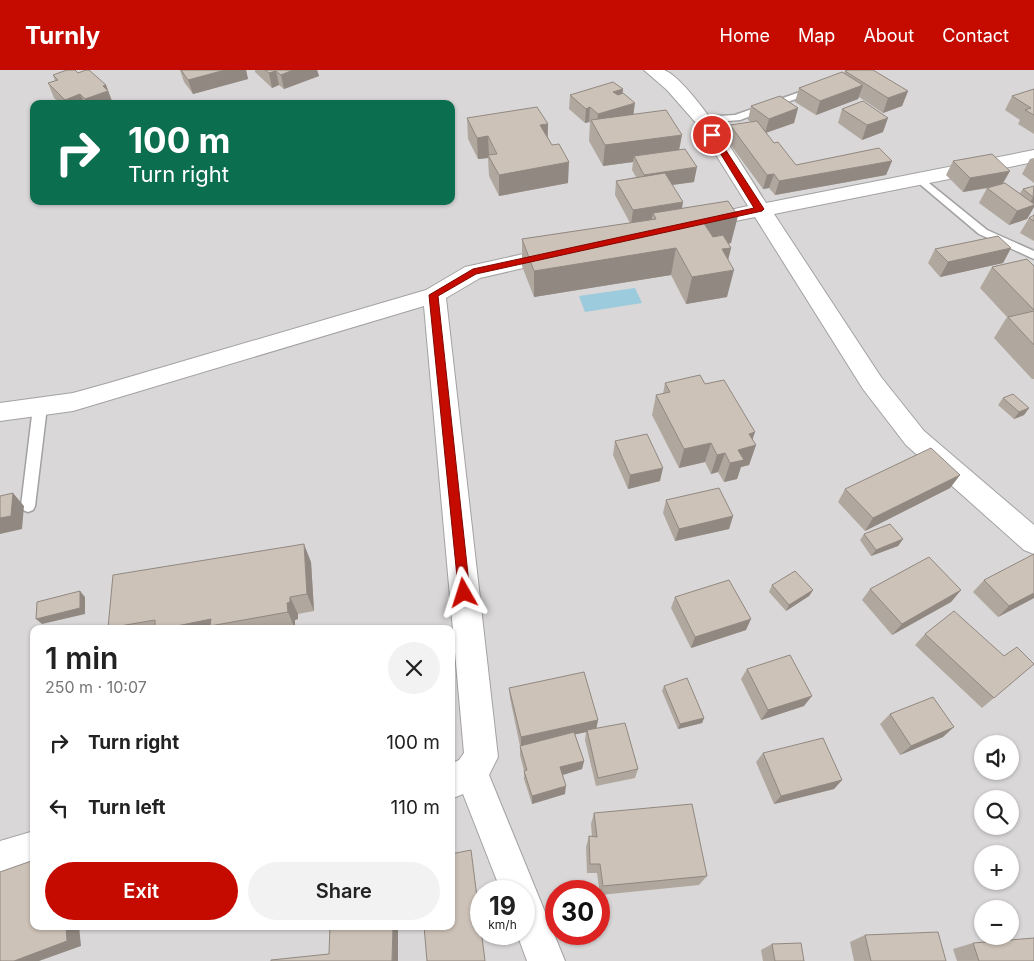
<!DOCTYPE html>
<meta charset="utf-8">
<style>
:root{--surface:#fff;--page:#f2f2f2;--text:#222;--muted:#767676;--accent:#c50b00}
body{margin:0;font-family:Inter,sans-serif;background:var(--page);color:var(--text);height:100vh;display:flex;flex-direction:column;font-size:19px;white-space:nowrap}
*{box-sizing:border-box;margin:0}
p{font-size:16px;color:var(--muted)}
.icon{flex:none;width:28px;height:28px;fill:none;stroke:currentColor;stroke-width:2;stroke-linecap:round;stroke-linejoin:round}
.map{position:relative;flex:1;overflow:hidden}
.side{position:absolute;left:30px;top:555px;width:425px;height:305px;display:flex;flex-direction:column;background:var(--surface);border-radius:10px;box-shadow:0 1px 4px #0004}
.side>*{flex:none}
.top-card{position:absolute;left:30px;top:30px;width:425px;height:105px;border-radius:10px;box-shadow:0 1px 4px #0004;background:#0b6e4f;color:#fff;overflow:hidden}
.controls{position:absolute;left:974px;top:665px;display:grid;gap:10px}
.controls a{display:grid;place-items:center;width:45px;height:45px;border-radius:50%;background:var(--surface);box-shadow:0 1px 4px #0004;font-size:25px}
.speed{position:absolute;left:470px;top:810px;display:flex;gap:10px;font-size:25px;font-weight:700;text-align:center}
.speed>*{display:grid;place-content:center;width:65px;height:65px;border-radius:50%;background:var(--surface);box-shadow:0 1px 4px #0004;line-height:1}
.speed small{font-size:12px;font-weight:400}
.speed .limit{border:8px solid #d22;background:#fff;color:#111}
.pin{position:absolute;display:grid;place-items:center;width:42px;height:42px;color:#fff;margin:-21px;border:2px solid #fff;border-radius:50%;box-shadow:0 1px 5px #0007}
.me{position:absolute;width:55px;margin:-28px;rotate:354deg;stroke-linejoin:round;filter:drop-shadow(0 0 4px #0008)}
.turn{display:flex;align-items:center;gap:18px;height:105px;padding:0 15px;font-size:22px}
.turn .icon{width:65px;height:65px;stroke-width:2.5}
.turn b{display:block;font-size:35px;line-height:42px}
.round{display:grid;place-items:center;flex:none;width:52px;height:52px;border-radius:26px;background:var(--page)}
.overview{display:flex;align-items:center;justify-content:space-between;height:85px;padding:0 15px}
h1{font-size:30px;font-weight:600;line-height:38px}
.primary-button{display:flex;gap:10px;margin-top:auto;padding:10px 15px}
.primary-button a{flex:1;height:58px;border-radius:30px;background:var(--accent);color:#fff;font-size:20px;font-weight:600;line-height:58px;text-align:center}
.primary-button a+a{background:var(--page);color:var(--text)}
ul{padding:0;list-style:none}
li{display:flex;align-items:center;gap:15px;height:65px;padding:0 15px}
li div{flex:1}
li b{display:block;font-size:19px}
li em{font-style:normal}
header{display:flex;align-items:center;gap:30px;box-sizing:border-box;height:70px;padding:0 25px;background:var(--accent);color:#fff}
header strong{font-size:24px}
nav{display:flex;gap:28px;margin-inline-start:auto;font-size:18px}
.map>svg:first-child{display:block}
.residential{fill:#d9d7d7;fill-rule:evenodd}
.water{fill:#9ccbde}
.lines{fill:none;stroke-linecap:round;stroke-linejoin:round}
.service-casing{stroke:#a2a2a2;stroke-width:3}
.minor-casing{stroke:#a2a2a2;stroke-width:2}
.service{fill:#fff;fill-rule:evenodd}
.minor{fill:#fff;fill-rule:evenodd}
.wall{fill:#b0a79e}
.shaded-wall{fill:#908881}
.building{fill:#cdc2b8;stroke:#908881}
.route{fill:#c50b00;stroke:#800700}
</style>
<header>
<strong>Turnly</strong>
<nav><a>Home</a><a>Map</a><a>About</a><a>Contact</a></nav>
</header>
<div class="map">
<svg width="1034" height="891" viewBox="0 0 1034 891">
<rect width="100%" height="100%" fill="#ede9df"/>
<path class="residential" d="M0,0H1034V891H0ZM34,34H451V131H34ZM34,559H451V856H34ZM982,674H1010V701H982ZM982,729H1010V756H982ZM982,784H1010V811H982ZM481,821H524V864H481ZM556,821H599V864H556ZM982,839H1010V866H982Z"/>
<path class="water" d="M635,218L642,233L585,242L579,226Z"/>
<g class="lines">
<g class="service-casing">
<path id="service" d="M814,17L822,19L740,50L703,53L698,50L703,47L735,45Z
M919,105L987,160L1034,181V189L979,164L915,110L914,108Z
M40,332L47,337L35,436L33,440L28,442L23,440L21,436L33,337Z"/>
</g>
<g class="minor-casing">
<path id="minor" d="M644,0C650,0 659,0 664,0C691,10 749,106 766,133L1034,80V92L774,144L881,307L924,361L1034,455V484L1024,480L906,375L863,319L755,147L701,158L694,156L691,152L694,148L748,136L696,53L667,20Z
M559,176L567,178L570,183L567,188L480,208L446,228L498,687L489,705L565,891H527L517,864H524V821H501L463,724L451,729V694L459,690L464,683L424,236L73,341L0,351V333L73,323L109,313L426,220L465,197Z
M34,761V797L0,807V771Z"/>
</g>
<use href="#service" class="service"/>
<use href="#minor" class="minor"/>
</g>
<path class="wall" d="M180,0H246L248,9L193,24L184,12Z
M255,0H317L319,6L284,19L279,15L272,18L255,2Z
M845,1L908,21L902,36L883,43L859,27L858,29L816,45L795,32L799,18L844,3Z
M78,3L106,15L113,34H61L54,28L48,13L55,11L53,5Z
M623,19L622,24L634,44L679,80L694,112L672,115L683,132L682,138L731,173L728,174L731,178L728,190L727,227L686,234L671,205L534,227L522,196V169L630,153L615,125L616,111L636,107L632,100L633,92L603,96L589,71L590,53L589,52L585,53L569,39L570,25Z
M1034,19V64L1018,54L1020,50L1005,40L1012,26Z
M751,36L798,38L794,53L766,63L774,73L796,95L892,91L886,105L775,125L769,118L763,119L727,70L730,55L751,52L748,50Z
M842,39L883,62L862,70L838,53Z
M467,48L548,54V67L568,113L499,126L489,106L488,88L478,89L468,69Z
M1034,88V113L1022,104L1030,89Z
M953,91L1003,113L1020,123L1023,119L1034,116V137L1027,149L1009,155L979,133L987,118H989L963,122L946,105Z
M1034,145V171L1020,163L1029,148Z
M1011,178L1003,193L940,207L928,193L935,179Z
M1034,196V309H1032L994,268L1007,247L980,218L992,197Z
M665,313L705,314L756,375L749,395L741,397L737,409L724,412L718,402L711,404L705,392L679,398L652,345L656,325L663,324Z
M1003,328L1029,338L1024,345L1014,349L998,335Z
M615,371L660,411L628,419L613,385Z
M960,405L950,418L865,461L838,432L845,419Z
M666,430L733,446L729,459L675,471L663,443Z
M864,464L903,469L898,476L871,486L860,470Z
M311,492L314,541L298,544V549L295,550V559H109L108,558Z
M984,510L1034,528L998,547L973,522Z
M772,515L813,520L809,526L786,541L769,522Z
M870,519L961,520L951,532L892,565L862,530Z
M675,527L746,560L691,578L671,538Z
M925,564L1004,586L1034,594L982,638L915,575Z
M747,599L804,636L761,650L741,609Z
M664,616L704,648L702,653L678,659L662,621Z
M509,618L598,650L596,659L638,699L635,708L596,716L585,670L586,662L575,664L584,691L582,699L563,705L565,724L532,734L524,709V701L520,685V676L510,628Z
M890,644L943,667L900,685L880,654Z
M763,683L842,710L834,719L774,734L756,692Z
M594,743L707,806L699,815L600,825L597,803H587L586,777L589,766L592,767L591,754Z
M865,865L946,891H854L850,872Z
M973,873L1034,891H957L953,879Z
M772,874L804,891H763L761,880Z"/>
<path class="shaded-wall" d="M225,0H246L248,9L193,24L188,10Z
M293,0H317L319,6L284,19L281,5Z
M276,1L279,15L272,18L269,3Z
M106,15L113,34H88L85,29L103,16Z
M863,15L858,29L816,45L820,31Z
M623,19L621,33L613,22Z
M908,21L902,36L883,43L888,28Z
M80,24L85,34H67L65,30Z
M635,33L633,47L597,59L598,44Z
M590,37L589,52L585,53L586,39Z
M798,38L794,53L765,63L769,49Z
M888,48L883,62L862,70L867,55Z
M548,54L547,75L540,55Z
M682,65L678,86H634L633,92L603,96L605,75Z
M488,66L489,86L488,85V88L478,89L477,68Z
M892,91L886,105L775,125L779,111Z
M569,92L568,113L499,126V105Z
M697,97L694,112L642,119L644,105Z
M1010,101L1002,115L963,122L970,108Z
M774,104L769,118L763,119L767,105Z
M1033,127H1034V134L1029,135Z
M683,132L680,146L656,149L653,143L651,151L631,155L633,140Z
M1034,135V137L1027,149L1009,155L1017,141Z
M738,146L731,173L697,179L703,152Z
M676,178L671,205L534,227V201Z
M731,178L725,202L734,200L727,227L686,234L692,207L722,179Z
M1011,178L1003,193L940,207L948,192Z
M1029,338L1024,345L1014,349L1019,342Z
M755,362L750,377L756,375L749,395L741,397L737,409L724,412L730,393L738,380L749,364Z
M711,373L705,392L679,398L684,379Z
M725,383L718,402L711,404L717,385Z
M663,398L660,411L628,419L630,405Z
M960,405L950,418L865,461L873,448Z
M13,423L24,436L22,459L0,464V448Z
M733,446L729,459L675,471L679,459Z
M903,469L898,476L871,486L876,480Z
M304,474L311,492L314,541L307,524Z
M813,520L809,526L786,541L789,535Z
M961,520L951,532L892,565L902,554Z
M80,521L85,527V544L42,554L36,549Z
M1034,523V528L998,547L1009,536Z
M290,527L298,544V549L295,550V559L288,542L287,533Z
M211,549L210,556L212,559H162Z
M751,549L746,560L691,578L695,567Z
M812,626L804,636L761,650L768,640Z
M704,648L702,653L678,659L680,654Z
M598,650L596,660L521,676V667Z
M954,657L943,667L900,685L911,676Z
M584,691L582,699L559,706L560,697Z
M842,710L834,719L774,734L781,726Z
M566,716L565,724L532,734V726Z
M471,780L481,857V862Z
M66,856H79L81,876L39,891H14Z
M393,856H398V891H392Z"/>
<path class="building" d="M67,0H75L78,3L86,0H89L106,15L103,16L108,21L85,29L80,24L65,30L48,13L58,10L53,5Z
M181,0H225L188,10Z
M265,0H293L281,5L276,1L269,3Z
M848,0H873L908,21L888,28L845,1Z
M842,2L863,15L820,31L799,18Z
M613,12L623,19L613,22L618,25L623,23L635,33L598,44L590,37L586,39L570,25Z
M1034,19V45L1025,40L1031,38L1012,26Z
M780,26L798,38L769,49L751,36Z
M863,31L888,48L867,55L842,39Z
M537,37L548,54L540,55L552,75L559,74L569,92L499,105L488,85L497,84L488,66L477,68L467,48Z
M666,40L682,65L605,75L591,50Z
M757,51L774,73L778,72L796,95L879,78L892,91L779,111L774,104L767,105L730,55Z
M685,79L697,97L644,105L634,86Z
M992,84L1010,101L970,108L953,91Z
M665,103L683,132L633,140L616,111Z
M1005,113L1034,134V135L1017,141L987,118Z
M1034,116L1033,127L1023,119Z
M728,131L738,146L703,152L713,167L723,165L731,178L722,179L734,200L692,207L676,178L534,201L522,169L656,149L653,143Z
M1034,145V151L1029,148Z
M998,166L1011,178L948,192L935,179Z
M1027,189L1034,196V240L992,197Z
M1034,241V275L1008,247Z
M700,305L705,314L724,310L755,362L749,364L756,375L738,380L744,390L730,393L725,383L717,385L711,373L684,379L656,325L670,322L665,313Z
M1013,324L1029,338L1019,342L1003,328Z
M647,364L663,398L630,405L615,371Z
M931,378L960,405L873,448L845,419Z
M719,418L733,446L679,459L666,430Z
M13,423L11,446L0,448V426Z
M890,454L903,469L876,480L864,464Z
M304,474L307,524L290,527V532L287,533L288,542L210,556L211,549L162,559H155V550L108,558L113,505Z
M1034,484V523L1009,536L984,510Z
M929,487L961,520L902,554L870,519Z
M795,501L813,520L789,535L772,515Z
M729,510L751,549L695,567L675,527Z
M80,521V538L36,549L37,532Z
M954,541L1004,586L1017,577L1034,594L994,628L925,564Z
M790,585L812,626L768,640L747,599Z
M584,602L598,650L521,667L509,618Z
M687,608L704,648L680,654L664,616Z
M933,627L954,657L911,676L890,644Z
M625,653L638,699L598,708L587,660Z
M574,662L584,691L560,697L566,716L532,726L524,701L527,700L520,676Z
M823,668L842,710L781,726L763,683Z
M692,734L707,806L603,816L600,794H590L589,766L597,767L594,743Z
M471,780L485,891H427L424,856H451V784Z
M34,790V856H66L67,871L14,891H0V802Z
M330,856H393L392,891H271V890L329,884Z
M938,862L946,891H871L865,865Z
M1034,868V891H979L973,873Z
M801,873L804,891H775L772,874Z"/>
<path class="route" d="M712,62L716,65L764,139L762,141L476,204L438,226L470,523L464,528L459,527L429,225L473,199L754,138L709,65Z"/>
</svg>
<div class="controls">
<a><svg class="icon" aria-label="sound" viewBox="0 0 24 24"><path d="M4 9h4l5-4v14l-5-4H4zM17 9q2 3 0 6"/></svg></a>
<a><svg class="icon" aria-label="search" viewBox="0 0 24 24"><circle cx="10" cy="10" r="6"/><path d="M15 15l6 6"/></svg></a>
<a>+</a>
<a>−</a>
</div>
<div class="speed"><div>19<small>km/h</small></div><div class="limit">30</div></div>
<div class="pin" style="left:712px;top:65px;background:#d93025"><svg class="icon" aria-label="arrive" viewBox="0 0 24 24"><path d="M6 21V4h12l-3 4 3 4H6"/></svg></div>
<svg class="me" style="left:464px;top:523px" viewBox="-20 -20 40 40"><path d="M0-17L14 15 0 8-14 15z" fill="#c50b00" stroke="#fff" stroke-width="4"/></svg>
<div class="top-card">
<div class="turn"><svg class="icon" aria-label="right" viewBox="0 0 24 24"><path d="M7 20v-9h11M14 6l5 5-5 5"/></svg><div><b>100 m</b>Turn right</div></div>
</div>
<section class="side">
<div class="overview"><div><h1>1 min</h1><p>250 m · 10:07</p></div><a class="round"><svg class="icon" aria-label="close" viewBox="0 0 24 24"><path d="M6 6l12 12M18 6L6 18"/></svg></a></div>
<ul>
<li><svg class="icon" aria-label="right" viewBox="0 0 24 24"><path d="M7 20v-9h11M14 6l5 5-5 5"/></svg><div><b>Turn right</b></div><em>100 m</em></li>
<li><svg class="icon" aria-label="left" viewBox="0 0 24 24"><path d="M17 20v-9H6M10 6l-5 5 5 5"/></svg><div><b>Turn left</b></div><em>110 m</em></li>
</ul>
<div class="primary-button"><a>Exit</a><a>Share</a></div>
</section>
</div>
